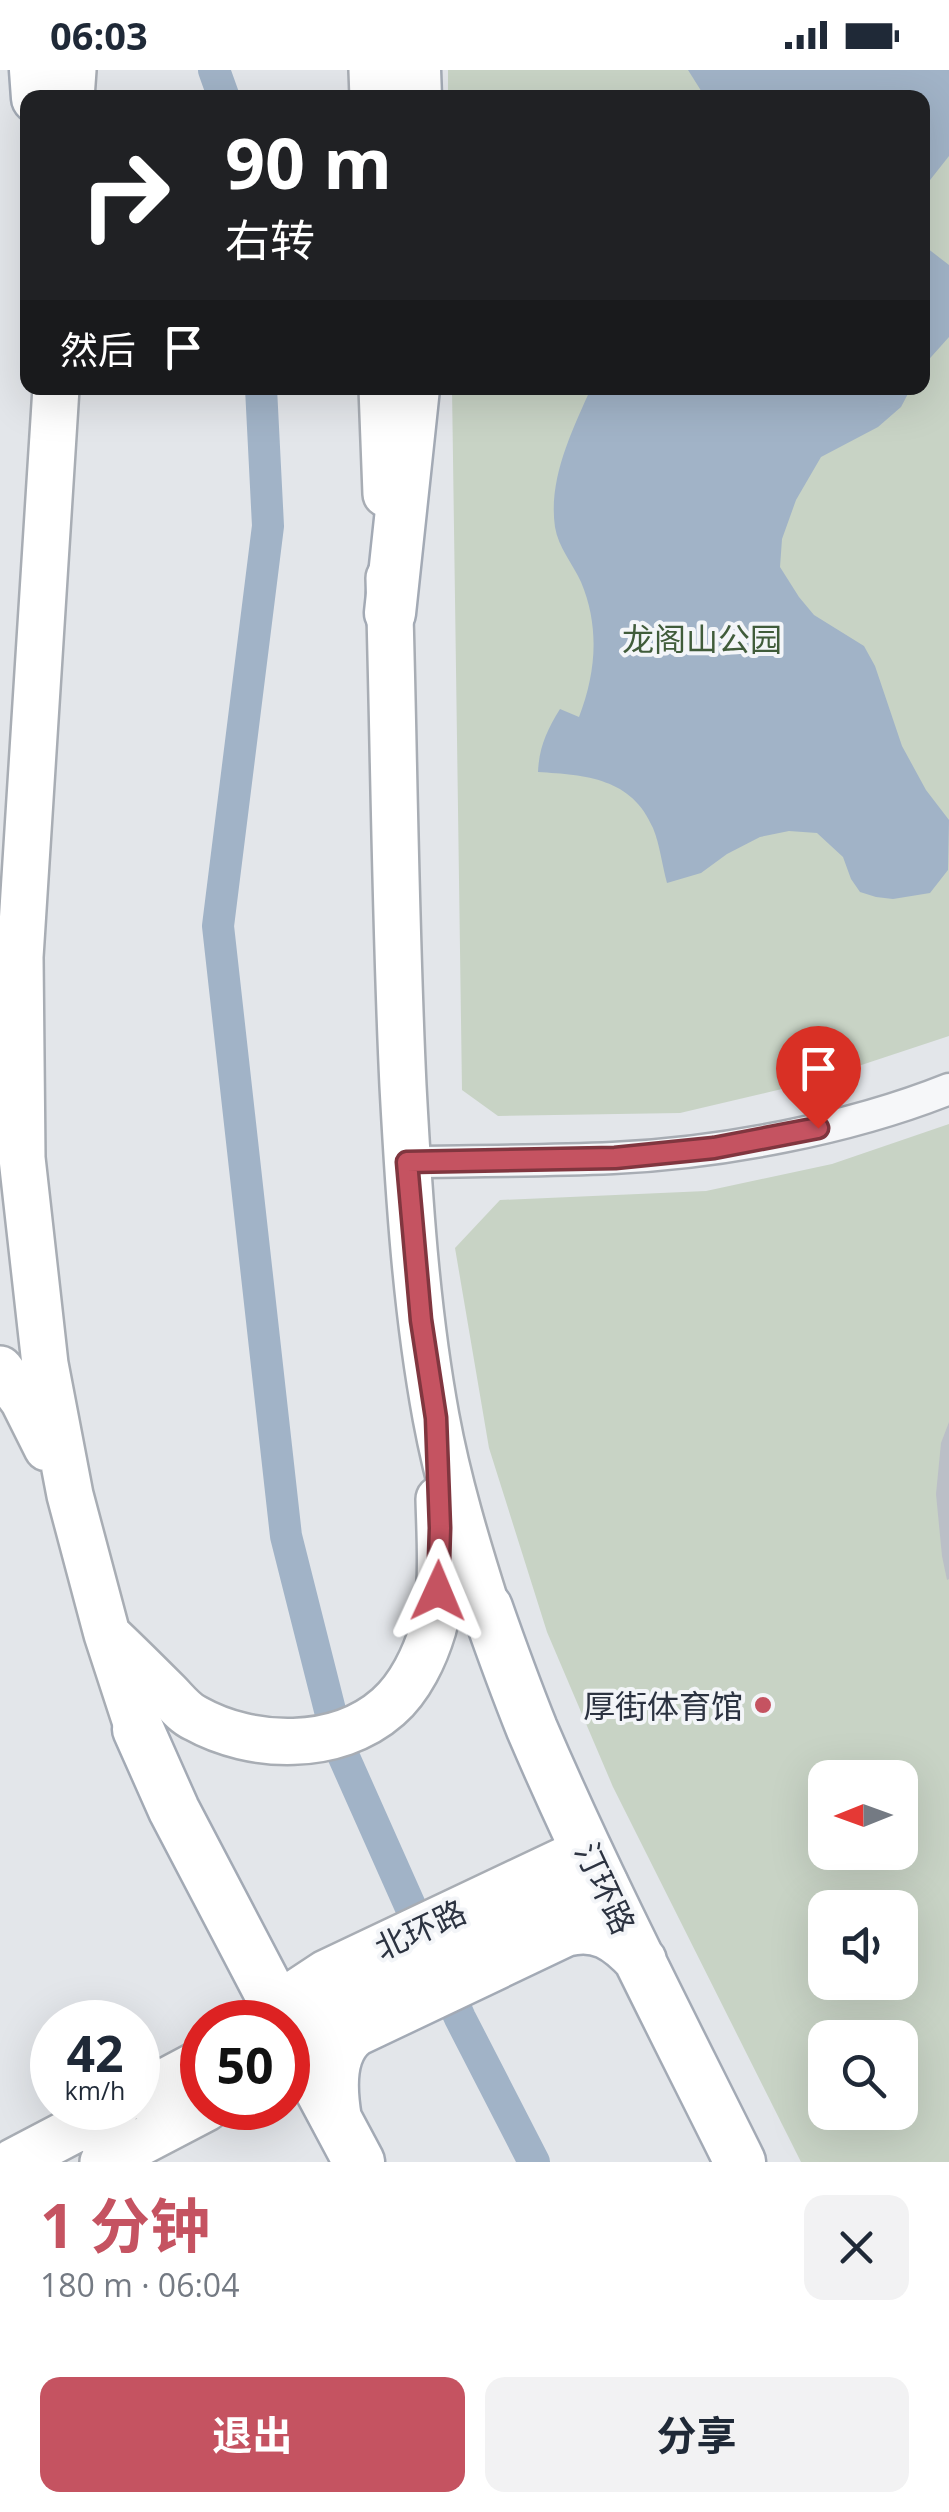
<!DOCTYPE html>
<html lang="zh">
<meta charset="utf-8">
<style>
:root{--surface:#fff;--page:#f2f2f3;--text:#1f2937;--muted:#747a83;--accent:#c55361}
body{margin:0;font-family:"Open Sans","Noto Sans SC",sans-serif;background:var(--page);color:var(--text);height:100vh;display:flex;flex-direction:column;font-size:38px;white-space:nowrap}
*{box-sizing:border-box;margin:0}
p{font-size:32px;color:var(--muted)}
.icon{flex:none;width:55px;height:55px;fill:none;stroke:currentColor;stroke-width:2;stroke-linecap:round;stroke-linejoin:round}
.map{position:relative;height:2092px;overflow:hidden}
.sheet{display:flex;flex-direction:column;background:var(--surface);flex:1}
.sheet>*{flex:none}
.top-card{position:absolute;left:20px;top:20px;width:910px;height:305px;border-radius:20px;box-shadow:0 10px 40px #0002;background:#202124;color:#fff;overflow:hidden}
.needle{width:65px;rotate:269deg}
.tools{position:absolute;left:808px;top:1690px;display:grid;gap:20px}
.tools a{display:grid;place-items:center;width:110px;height:110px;border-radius:20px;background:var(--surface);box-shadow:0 10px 40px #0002;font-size:50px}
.speed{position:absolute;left:30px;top:1930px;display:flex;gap:20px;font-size:50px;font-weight:700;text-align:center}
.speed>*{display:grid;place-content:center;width:130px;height:130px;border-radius:50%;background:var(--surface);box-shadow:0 10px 40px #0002;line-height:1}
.speed small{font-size:25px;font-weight:400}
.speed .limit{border:15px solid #d22;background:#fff;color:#111}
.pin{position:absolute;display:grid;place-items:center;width:85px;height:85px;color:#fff;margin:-102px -42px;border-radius:50% 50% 50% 0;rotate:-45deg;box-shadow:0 0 10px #0007}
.pin .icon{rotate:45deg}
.me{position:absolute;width:110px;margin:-55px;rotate:1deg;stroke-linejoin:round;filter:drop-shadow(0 0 8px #0008)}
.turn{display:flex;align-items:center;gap:35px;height:210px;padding:0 40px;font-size:45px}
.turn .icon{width:130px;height:130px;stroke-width:2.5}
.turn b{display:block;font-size:70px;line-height:85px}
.then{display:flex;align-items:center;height:95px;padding:0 40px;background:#0003;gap:20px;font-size:38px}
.round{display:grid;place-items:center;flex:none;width:105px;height:105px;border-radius:20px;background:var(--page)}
.summary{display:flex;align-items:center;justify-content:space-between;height:170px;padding:0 40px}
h1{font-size:60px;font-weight:700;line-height:75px;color:var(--accent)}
.button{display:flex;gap:20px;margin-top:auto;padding:20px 40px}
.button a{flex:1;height:115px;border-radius:20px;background:var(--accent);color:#fff;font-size:40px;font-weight:700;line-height:115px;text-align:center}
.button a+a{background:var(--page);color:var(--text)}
.status{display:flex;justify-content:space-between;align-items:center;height:70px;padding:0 50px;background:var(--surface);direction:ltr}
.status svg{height:28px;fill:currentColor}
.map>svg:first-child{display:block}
.green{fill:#c8d3c5;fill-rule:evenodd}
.water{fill:#a1b3c7}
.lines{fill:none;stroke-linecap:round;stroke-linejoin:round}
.canal{stroke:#a1b3c7;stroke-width:32}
.building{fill:#bbbfc7}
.street-casing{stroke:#a8adb4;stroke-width:35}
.secondary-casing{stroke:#a8adb4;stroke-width:50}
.primary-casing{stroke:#a3aab5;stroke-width:55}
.street{stroke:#f6f7f9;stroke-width:30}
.secondary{stroke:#fff;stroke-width:45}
.primary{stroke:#fff;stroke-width:50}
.route-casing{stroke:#80363f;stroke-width:25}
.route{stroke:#c55361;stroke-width:18}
.poi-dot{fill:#c55361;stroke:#f3f5f8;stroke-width:4}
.labels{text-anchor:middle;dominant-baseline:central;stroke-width:8;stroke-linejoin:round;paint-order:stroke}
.park-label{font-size:32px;fill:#405c3a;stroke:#f3f5f8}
.poi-label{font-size:32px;fill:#2c3341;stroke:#f3f5f8;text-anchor:end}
.street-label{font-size:32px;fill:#2c3341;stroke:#f3f5f8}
</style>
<div class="status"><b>06:03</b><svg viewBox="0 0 49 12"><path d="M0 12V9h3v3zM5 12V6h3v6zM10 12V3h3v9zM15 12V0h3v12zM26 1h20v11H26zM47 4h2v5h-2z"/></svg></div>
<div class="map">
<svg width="949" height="2092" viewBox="0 0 949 2092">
<rect width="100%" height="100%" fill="#e3e6ea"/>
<path class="green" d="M448,0H949V966L807,1013L680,1043L498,1046L462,1020L452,318H922V28L448,27Z
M949,1054V2092H801L613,1717L547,1562L489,1378L455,1178L500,1130L706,1121L832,1094ZM825,1708H900V1782H825ZM825,1838H900V1912H825ZM825,1968H900V2042H825Z"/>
<path class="water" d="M688,0H949V86L923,119L922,28L705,27Z
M923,172L927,178L949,195V267L923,296Z
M591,318H911L901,337L878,357L821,387L796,430L782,469L780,497L799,527L814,545L864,576L875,596L902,676L926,720L949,750L948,800L930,823L893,829L876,827L860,822L851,809L843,787L817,763L789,761L760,767L727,784L701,803L667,813C662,795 660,775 653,758C632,708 586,705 538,702C539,677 547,660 560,639L579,647C596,603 600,557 581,512C573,494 558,477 555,457C548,409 572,361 591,318Z"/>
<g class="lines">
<path class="canal" d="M214,0L224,28
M261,318L268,456L218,856L286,1466L339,1676L460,1948L534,2092"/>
</g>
<path class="building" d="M949,1352V1509L947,1510L942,1486L936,1424L941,1373Z"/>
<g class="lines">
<g class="street-casing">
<path id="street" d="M407,1092C476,1091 545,1091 613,1088C721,1083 849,1059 949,1019"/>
</g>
<g class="secondary-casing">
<path id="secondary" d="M372,0L373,28
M71,28L73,0
M56,318L20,887L22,1088L45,1294L70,1425L107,1564L138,1659
M382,318L386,424
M389,508C394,678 395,847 403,1016C409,1127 416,1238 436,1347C448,1412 467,1475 487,1538
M0,1299L23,1330L47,1378
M112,1569C131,1587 149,1605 167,1623C175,1631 184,1643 195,1648C252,1680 337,1682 388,1637C410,1618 425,1586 433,1559C444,1521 440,1469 439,1429
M260,1952L276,1936L326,1903L588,1779
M288,1987L319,1955L341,1938L605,1814
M138,2026L202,1992
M13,2092L116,2038
M103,2092L206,2038"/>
</g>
<g class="primary-casing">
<path id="primary" d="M35,0L37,28
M415,0L416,28
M390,543L414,318
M487,1538C501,1578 516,1619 532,1659C595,1806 669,1949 740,2092
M138,1659L174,1740L285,1952
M320,2019L359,2092
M336,2049C331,2019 328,1980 355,1961L565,1861C598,1852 619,1867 641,1891"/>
</g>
<use href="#street" class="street"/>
<use href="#secondary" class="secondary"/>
<use href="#primary" class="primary"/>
</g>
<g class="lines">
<g class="route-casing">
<path id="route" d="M438,1521L440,1458L436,1348L421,1250L407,1092L615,1088L714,1078L818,1058"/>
</g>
<use href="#route" class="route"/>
</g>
<circle class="poi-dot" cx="763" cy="1635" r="10"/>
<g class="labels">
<g class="park-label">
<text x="702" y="568">龙阁山公园</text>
</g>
<g class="poi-label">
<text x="743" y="1635">厚街体育馆</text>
</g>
<g class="street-label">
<text transform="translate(606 1818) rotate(65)">汀环路</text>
<text transform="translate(420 1859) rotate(-25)">北环路</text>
</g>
</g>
</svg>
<div class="tools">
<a><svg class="needle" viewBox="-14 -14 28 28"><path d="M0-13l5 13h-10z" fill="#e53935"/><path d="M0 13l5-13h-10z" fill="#747a83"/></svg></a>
<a><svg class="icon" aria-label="sound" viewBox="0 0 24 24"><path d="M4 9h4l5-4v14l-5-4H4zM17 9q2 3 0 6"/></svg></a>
<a><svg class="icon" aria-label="search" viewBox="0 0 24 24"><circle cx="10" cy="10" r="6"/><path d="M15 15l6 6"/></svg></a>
</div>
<div class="speed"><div>42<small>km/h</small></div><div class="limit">50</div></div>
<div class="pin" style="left:818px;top:1058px;background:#d93025"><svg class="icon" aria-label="arrive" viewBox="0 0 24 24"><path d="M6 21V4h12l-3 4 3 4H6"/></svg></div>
<svg class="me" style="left:438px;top:1521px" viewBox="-20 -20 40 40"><path d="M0-17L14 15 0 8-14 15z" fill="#c55361" stroke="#fff" stroke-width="4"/></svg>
<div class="top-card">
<div class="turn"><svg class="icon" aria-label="right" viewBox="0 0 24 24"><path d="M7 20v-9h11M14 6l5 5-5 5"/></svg><div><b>90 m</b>右转</div></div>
<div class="then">然后<svg class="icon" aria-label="arrive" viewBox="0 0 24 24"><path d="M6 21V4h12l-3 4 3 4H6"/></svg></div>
</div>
</div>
<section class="sheet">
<div class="summary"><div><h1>1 分钟</h1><p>180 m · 06:04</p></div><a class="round"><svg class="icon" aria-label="close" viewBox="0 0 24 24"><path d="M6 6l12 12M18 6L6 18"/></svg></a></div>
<div class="button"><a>退出</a><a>分享</a></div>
</section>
